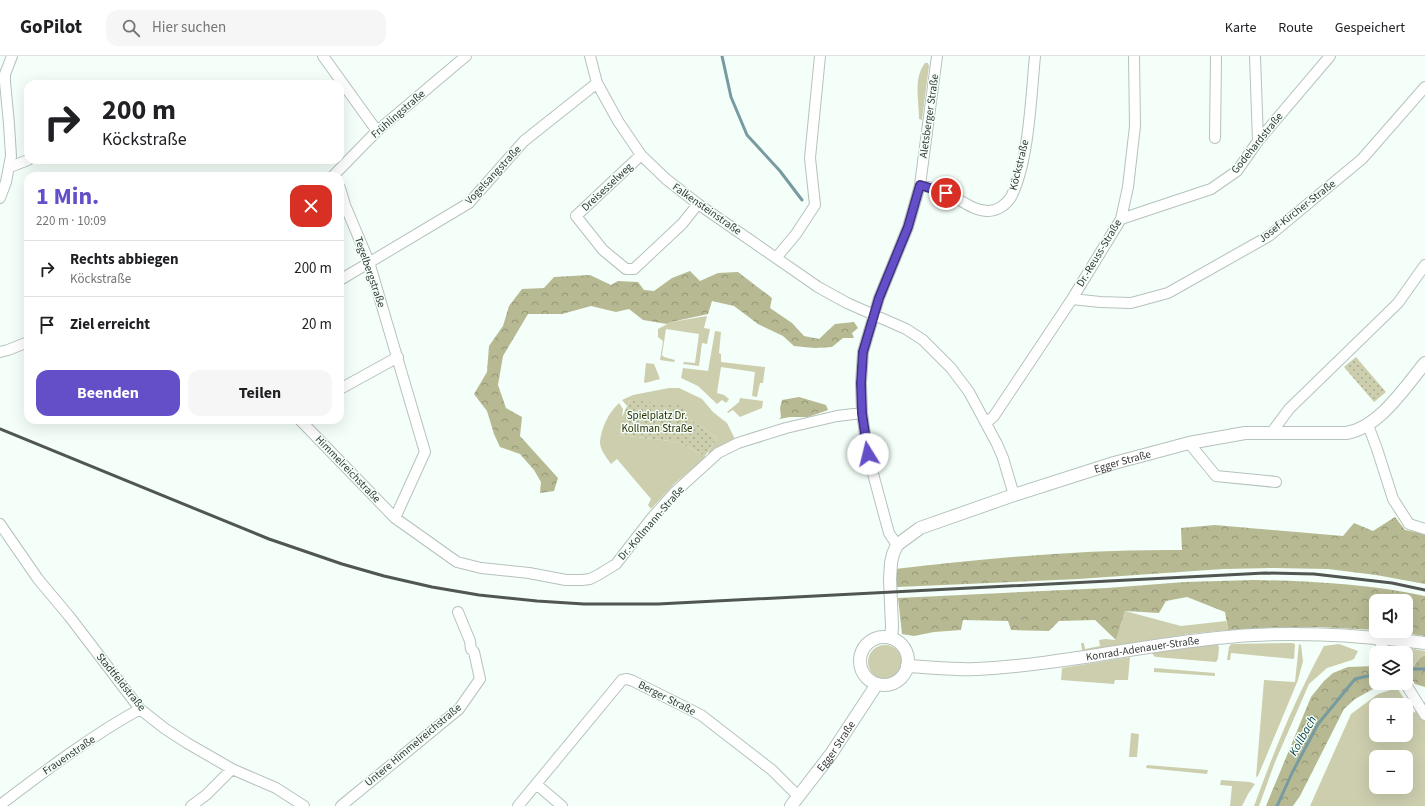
<!DOCTYPE html>
<html lang="de">
<meta charset="utf-8">
<style>
:root{--surface:#fff;--page:#f6f6f6;--text:#202124;--muted:#757577;--line:#e0e0e0;--accent:#644fc8}
body{margin:0;font-family:"Source Sans 3",sans-serif;background:var(--page);color:var(--text);height:100vh;display:flex;flex-direction:column;font-size:15px;white-space:nowrap}
*{box-sizing:border-box;margin:0}
p{font-size:13px;color:var(--muted)}
.icon{flex:none;width:22px;height:22px;fill:none;stroke:currentColor;stroke-width:2;stroke-linecap:round;stroke-linejoin:round}
.map{position:relative;flex:1;overflow:hidden}
.drawer{position:absolute;left:24px;top:116px;width:320px;height:252px;display:flex;flex-direction:column;background:var(--surface);border-radius:12px;box-shadow:0 4px 16px #0002}
.drawer>*{flex:none}
.banner{position:absolute;left:24px;top:24px;width:320px;height:84px;border-radius:12px;box-shadow:0 4px 16px #0002;background:#fff;color:var(--text);overflow:hidden}
.controls{position:absolute;left:1369px;top:538px;display:grid;gap:8px}
.controls a{display:grid;place-items:center;width:44px;height:44px;border-radius:8px;background:var(--surface);box-shadow:0 4px 16px #0002;font-size:20px}
.pin{position:absolute;display:grid;place-items:center;width:34px;height:34px;color:#fff;margin:-17px;border:2px solid #fff;border-radius:50%;box-shadow:0 1px 4px #0007}
.me{position:absolute;width:44px;margin:-22px;rotate:351deg;stroke-linejoin:round;filter:drop-shadow(0 0 3px #0008)}
.turn{display:flex;align-items:center;gap:14px;height:84px;padding:0 12px;font-size:18px}
.turn .icon{width:52px;height:52px;stroke-width:2.5}
.turn b{display:block;font-size:28px;line-height:34px}
.round{display:grid;place-items:center;flex:none;width:42px;height:42px;border-radius:12px;background:var(--page)}
.headline{display:flex;align-items:center;justify-content:space-between;height:68px;padding:0 12px}
h1{font-size:24px;font-weight:700;line-height:30px;color:var(--accent)}
.action{display:flex;gap:8px;margin-top:auto;padding:8px 12px}
.action a{flex:1;height:46px;border-radius:12px;background:var(--accent);color:#fff;font-size:16px;font-weight:700;line-height:46px;text-align:center}
.action a+a{background:var(--page);color:var(--text)}
ul{padding:0;list-style:none}
li{display:flex;align-items:center;gap:12px;height:56px;padding:0 12px;border-top:1px solid var(--line)}
li div{flex:1}
li b{display:block;font-size:15px}
li em{font-style:normal}
header{display:flex;align-items:center;gap:24px;box-sizing:border-box;height:56px;padding:0 20px;background:var(--surface);border-bottom:1px solid var(--line)}
header strong{font-size:19px}
nav{display:flex;gap:22px;margin-inline-start:auto;font-size:14px}
.search{width:280px;height:36px;background:var(--page);display:flex;align-items:center;gap:10px;box-sizing:border-box;padding:0 14px;border-radius:12px;color:var(--muted);font-size:15px}
.map>svg:first-child{display:block}
.grass{fill:#ccceae;fill-rule:evenodd}
.forest{fill:url(#forest-crowns)}
.park{fill:url(#park-dots)}
.lines{fill:none;stroke-linecap:round;stroke-linejoin:round}
.stream{stroke:#779ba1;stroke-width:3}
.minor-casing{stroke:#b6c2bb;stroke-width:12}
.tertiary-casing{stroke:#b6c2bb;stroke-width:14}
.minor{stroke:#fff;stroke-width:10}
.tertiary{stroke:#fff;stroke-width:12}
.rail{stroke:#515653;stroke-width:3}
.route-casing{stroke:#413382;stroke-width:10}
.route{stroke:#644fc8;stroke-width:7}
.labels{text-anchor:middle;dominant-baseline:central;stroke-width:3;stroke-linejoin:round;paint-order:stroke}
.street-label{font-size:11px;fill:#343836;stroke:#f3fff8}
.park-label{font-size:11px;fill:#2c2d00;stroke:#f3fff8}
.water-label{font-size:12px;font-style:italic;fill:#144149;stroke:#f3fff8}
</style>
<header>
<strong>GoPilot</strong>
<div class="search"><svg class="icon" aria-label="search" viewBox="0 0 24 24"><circle cx="10" cy="10" r="6"/><path d="M15 15l6 6"/></svg>Hier suchen</div>
<nav><a>Karte</a><a>Route</a><a>Gespeichert</a></nav>
</header>
<div class="map">
<svg width="1425" height="750" viewBox="0 0 1425 750">
<defs>
<pattern id="forest-crowns" width="20" height="18" patternUnits="userSpaceOnUse"><rect width="20" height="18" fill="#b6b992"/><path d="M2 6a3 3 0 1 1 6 0M12 15a3 3 0 1 1 6 0" fill="none" stroke="#959778"/></pattern>
<pattern id="park-dots" width="8" height="8" patternUnits="userSpaceOnUse"><rect width="8" height="8" fill="#ccceae"/><path d="M2 2h.1M6 6h.1" fill="none" stroke="#a6a88e" stroke-width="1.8" stroke-linecap="round"/></pattern>
</defs>
<rect width="100%" height="100%" fill="#f3fff8"/>
<path class="grass" d="M925,7H928L929,10L922,64L919,63C919,45 913,22 925,7Z
M707,260L704,272L710,273L707,288L702,287L699,310L683,308L684,306L695,307L699,278L666,273L662,299L664,301L675,304L674,306L660,304L663,285L658,281V273L671,266Z
M715,275L721,276L719,297L721,298V306L765,311L763,327H760L757,341L752,340L755,316L721,311L717,337L724,339L729,343L726,347L722,344L717,348L698,330L681,322L683,312L708,315Z
M646,307L654,308L660,323L645,327L644,326Z
M669,332H679L702,343L713,356L727,367L735,383L709,399L708,396L717,382L687,361L630,344L627,350L622,344L633,339Z
M740,342L763,345L762,352L740,361L733,354L728,357L727,356L739,346Z
M619,347L623,353L620,379L678,386L705,400V402L674,428L651,453L648,449L651,443L617,403L611,408C607,402 600,394 600,386C601,372 609,356 619,347Z
M1125,555L1181,570L1226,565L1228,574L1189,578L1085,596L1082,594L1081,587H1084L1085,593L1100,590L1099,584L1105,583L1116,584Z
M1292,587L1295,588L1294,603L1231,597L1230,604H1227L1229,591L1231,588Z
M1217,588L1219,591L1218,603L1216,606L1156,601L1154,600L1152,597Z
M1299,588L1301,589L1303,605L1298,624L1258,720L1256,721L1264,624L1295,626Z
M1339,588L1358,595L1354,603L1352,604L1327,612L1309,628L1275,706L1259,750H1254C1274,695 1296,641 1324,590Z
M868 606a17 17 0 1 1 34 0a17 17 0 1 1-34 0Z
M1407,592L1425,595V599L1420,602L1413,610L1406,611V597H1399V596Z
M1130,601L1128,624H1115L1114,628L1061,624L1062,612Z
M1154,612L1215,617V620L1154,616Z
M1397,632L1414,657L1423,646H1425V750H1310L1351,658L1378,638ZM1376,649H1406V679H1376ZM1376,701H1406V731H1376Z
M1131,677L1139,678L1137,701H1129Z
M1147,709L1208,714L1207,718L1146,712Z
M1221,724L1250,726L1255,728L1248,738L1242,750H1230L1232,730L1220,729Z"/>
<path class="forest" d="M690,215L700,225L718,217L738,216L772,242L770,252L792,267L804,280L819,283L835,268L854,266L858,272L852,277L854,282H843L832,291L815,292L794,290L783,280L758,268L734,250L712,245L708,258L671,266L667,268L643,264L629,253L616,256L591,250L562,258H528L503,300L498,329L506,352L522,361L520,380L558,422L554,435L540,437L541,426L534,414L520,398L500,391L494,378L487,355L474,338L487,316L489,290L503,270L509,250L522,233L544,232L554,221L590,219L611,229L618,225L638,226L644,234L654,235L672,222Z
M799,341L826,349L828,354L808,361H790L779,363L781,361L780,352L782,344Z
M1395,461L1405,474L1425,478V528L1376,519L1328,513L1274,512L1223,513L1078,523L897,531L895,513C990,502 1086,493 1182,494L1181,472L1215,469L1343,480L1354,467L1373,475Z
M1254,524C1311,525 1368,528 1425,540V580L1392,575H1406V545H1376V574L1318,571L1228,574L1225,556L1187,541L1166,545L1159,557L1125,555L1116,584L1095,564L1059,565L1049,575L1011,574L1008,565L963,564L961,574L934,576L914,580L902,578L898,542L1107,532L1185,526Z
M1425,599V631L1415,628L1408,617L1420,602Z
M1376,610V627H1384L1355,643L1344,653L1300,740L1293,750H1266L1311,641L1324,625L1333,617L1348,611Z"/>
<path class="park" d="M1356,301L1386,336L1374,346L1344,311Z
M630,344L685,350L687,361L717,382L705,400L678,386L620,379L622,361Z"/>
<g class="lines">
<path class="stream" d="M722,0L731,41L747,79L780,115L802,144
M1406,613H1425
M1277,750L1292,717L1318,668L1355,623L1376,618"/>
<g class="minor-casing">
<path id="minor" d="M323,0L377,75
M590,0L597,27L618,65L641,99L666,123L698,148L818,231L847,247L906,273L923,284L951,312L969,336L997,388L1003,402L1014,439
M1255,0L1258,85
M1215,82L1216,0
M641,99L576,160L603,194L626,213H634L682,168L698,148
M10,111L28,104
M333,120L377,75L466,0
M920,129C929,131 939,133 947,137C960,143 973,155 988,155C997,155 1006,149 1011,141C1029,106 1031,41 1035,0
M340,132L345,149L369,206L425,396L395,462
M0,142L6,126L11,100L9,68L5,26V18L12,0
M1121,163L1211,133L1237,115L1258,85L1330,0
M776,202L796,178L815,149L810,102L820,0
M340,224L469,147L524,85L597,27
M1072,243L1100,246L1131,247L1168,237L1269,180L1362,103L1425,31
M0,296L8,294L28,286
M340,333L398,301
M300,364L395,462L457,506L481,512L529,517L566,524H582L590,523L598,519L616,508L651,463L674,437L718,397L738,387L786,372L837,360L862,357
M986,367L994,360L1072,243L1121,163L1128,131L1135,70L1134,0
M1368,369L1377,393L1393,443L1409,468L1425,473
M1272,376L1289,353L1398,247L1425,209
M1189,387L1216,420L1276,426
M0,468L38,523L69,560L140,653L164,672L187,687L232,713L276,732L304,750
M897,489L889,477L886,466L868,399L862,357L861,327L863,296L879,242L908,171L920,129L937,0
M1377,581L1386,597
M1405,627L1425,659
M536,728L562,750
M0,749C45,715 91,680 140,653
M191,750L206,739L232,713
M341,750L459,653L480,623L474,596L471,593L470,585L458,556
M518,750L622,624L627,623L633,625L701,659L772,714L799,741"/>
</g>
<g class="tertiary-casing">
<g id="tertiary">
<circle cx="884" cy="605" r="24"/>
<path id="s1" d="M891,582L892,571L890,523L891,507L893,498L897,489L920,472L1014,439L1114,407L1189,387L1245,377H1346C1379,372 1405,331 1425,307"/>
<path id="s2" d="M907,610C930,611 954,614 977,613C1058,609 1137,590 1217,582C1287,574 1356,579 1425,587"/>
<path id="s3" d="M791,750L831,698L877,628"/>
</g>
</g>
<use href="#minor" class="minor"/>
<use href="#tertiary" class="tertiary"/>
<path class="rail" d="M0,373L269,483L342,508L384,520L432,531L479,539L537,545L584,548H658L1265,517L1314,518L1392,527L1425,534"/>
</g>
<g class="lines">
<g class="route-casing">
<path id="route" d="M868,398L862,357L861,327L863,296L879,242L908,171L920,129L946,137"/>
</g>
<use href="#route" class="route"/>
</g>
<g class="labels">
<g class="street-label">
<text transform="translate(398 58) rotate(-41)">Frühlingstraße</text>
<text transform="translate(929 60) rotate(-82)">Aletsberger Straße</text>
<text transform="translate(1257 87) rotate(-51)">Godehardstraße</text>
<text transform="translate(1019 109) rotate(-76)">Köckstraße</text>
<text transform="translate(493 119) rotate(-47)">Vogelsangstraße</text>
<text transform="translate(607 131) rotate(-43)">Dreisesselweg</text>
<text transform="translate(707 153) rotate(35)">Falkensteinstraße</text>
<text transform="translate(1297 155) rotate(-38)">Josef-Kircher-Straße</text>
<text transform="translate(1099 197) rotate(-59)">Dr.-Reuss-Straße</text>
<text transform="translate(370 216) rotate(71)">Tegelbergstraße</text>
<text stroke="none"><textPath href="#s1" startOffset="336">Egger Straße</textPath></text>
<text transform="translate(348 413) rotate(46)">Himmelreichstraße</text>
<text transform="translate(651 467) rotate(-49)">Dr.-Kollmann-Straße</text>
<text stroke="none"><textPath href="#s2" startOffset="237">Konrad-Adenauer-Straße</textPath></text>
<text transform="translate(121 626) rotate(51)">Stadtfeldstraße</text>
<text transform="translate(667 642) rotate(27)">Berger Straße</text>
<text transform="translate(413 689) rotate(-40)">Untere Himmelreichstraße</text>
<text stroke="none"><textPath href="#s3" startOffset="75">Egger Straße</textPath></text>
<text transform="translate(69 699) rotate(-34)">Frauenstraße</text>
</g>
<g class="park-label">
<text x="657" y="359">Spielplatz Dr.<tspan x="657" dy="13">Kollman Straße</tspan></text>
</g>
<g class="water-label">
<text transform="translate(1303 680) rotate(-61)">Kollbach</text>
</g>
</g>
</svg>
<div class="controls">
<a><svg class="icon" aria-label="sound" viewBox="0 0 24 24"><path d="M4 9h4l5-4v14l-5-4H4zM17 9q2 3 0 6"/></svg></a>
<a><svg class="icon" aria-label="layers" viewBox="0 0 24 24"><path d="M12 4l9 5-9 5-9-5zM3 14l9 5 9-5"/></svg></a>
<a>+</a>
<a>−</a>
</div>
<div class="pin" style="left:946px;top:137px;background:#d93025"><svg class="icon" aria-label="arrive" viewBox="0 0 24 24"><path d="M6 21V4h12l-3 4 3 4H6"/></svg></div>
<svg class="me" style="left:868px;top:398px" viewBox="-20 -20 40 40"><circle r="19" fill="#fff"/><path d="M0-13L10 11 0 6-10 11z" fill="#644fc8"/></svg>
<div class="banner">
<div class="turn"><svg class="icon" aria-label="right" viewBox="0 0 24 24"><path d="M7 20v-9h11M14 6l5 5-5 5"/></svg><div><b>200 m</b>Köckstraße</div></div>
</div>
<section class="drawer">
<div class="headline"><div><h1>1 Min.</h1><p>220 m · 10:09</p></div><a class="round" style="background:#d93025;color:#fff"><svg class="icon" aria-label="close" viewBox="0 0 24 24"><path d="M6 6l12 12M18 6L6 18"/></svg></a></div>
<ul>
<li><svg class="icon" aria-label="right" viewBox="0 0 24 24"><path d="M7 20v-9h11M14 6l5 5-5 5"/></svg><div><b>Rechts abbiegen</b><p>Köckstraße</p></div><em>200 m</em></li>
<li><svg class="icon" aria-label="arrive" viewBox="0 0 24 24"><path d="M6 21V4h12l-3 4 3 4H6"/></svg><div><b>Ziel erreicht</b></div><em>20 m</em></li>
</ul>
<div class="action"><a>Beenden</a><a>Teilen</a></div>
</section>
</div>
